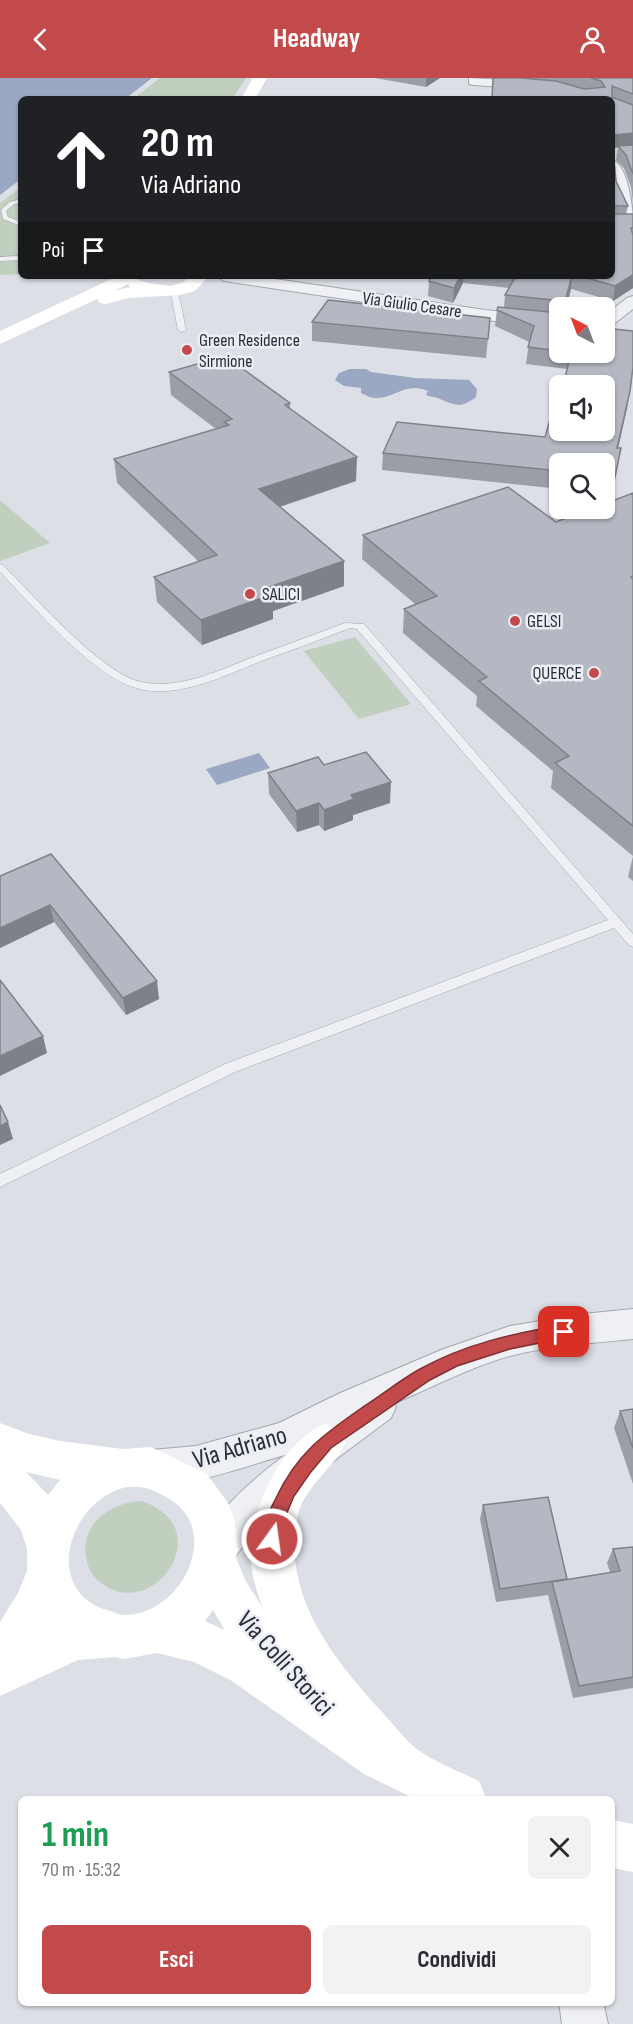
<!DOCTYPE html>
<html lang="it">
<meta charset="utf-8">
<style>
:root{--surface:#fff;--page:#f2f2f3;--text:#2b2b33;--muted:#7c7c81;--accent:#c24a4b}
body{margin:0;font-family:"Sofia Sans Condensed",sans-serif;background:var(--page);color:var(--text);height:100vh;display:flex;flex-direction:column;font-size:22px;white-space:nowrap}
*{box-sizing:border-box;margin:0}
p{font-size:20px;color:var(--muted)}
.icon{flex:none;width:33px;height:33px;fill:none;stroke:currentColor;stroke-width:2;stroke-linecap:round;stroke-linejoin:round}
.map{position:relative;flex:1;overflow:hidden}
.drawer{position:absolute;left:18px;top:1718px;width:597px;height:210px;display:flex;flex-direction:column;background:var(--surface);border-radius:9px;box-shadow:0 2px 4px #0004}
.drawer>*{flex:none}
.guide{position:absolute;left:18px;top:18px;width:597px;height:183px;border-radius:9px;box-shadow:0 2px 4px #0004;background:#202124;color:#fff;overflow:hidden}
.needle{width:39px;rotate:318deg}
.tools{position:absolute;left:549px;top:219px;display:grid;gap:12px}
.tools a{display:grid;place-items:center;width:66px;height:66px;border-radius:9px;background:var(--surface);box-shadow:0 2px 4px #0004;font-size:30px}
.pin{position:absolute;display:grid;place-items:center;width:51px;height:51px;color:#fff;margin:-26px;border-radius:12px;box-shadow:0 3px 9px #0006}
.me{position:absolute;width:66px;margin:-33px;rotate:14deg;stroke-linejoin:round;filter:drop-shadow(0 0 4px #0008)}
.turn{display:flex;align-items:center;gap:21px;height:126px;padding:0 24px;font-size:27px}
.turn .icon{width:78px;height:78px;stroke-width:2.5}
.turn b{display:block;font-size:42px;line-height:51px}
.then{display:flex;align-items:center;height:57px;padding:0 24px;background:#0003;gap:12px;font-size:22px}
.round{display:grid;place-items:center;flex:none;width:63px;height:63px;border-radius:9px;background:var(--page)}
.summary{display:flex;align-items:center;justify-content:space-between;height:102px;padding:0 24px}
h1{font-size:36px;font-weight:700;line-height:45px;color:#1e9e55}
.cta{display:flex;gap:12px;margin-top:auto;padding:12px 24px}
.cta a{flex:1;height:69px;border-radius:9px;background:var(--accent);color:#fff;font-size:24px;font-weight:700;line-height:69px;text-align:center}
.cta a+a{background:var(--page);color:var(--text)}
header{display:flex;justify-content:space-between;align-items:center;height:78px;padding:0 24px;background:var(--accent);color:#fff;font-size:27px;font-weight:700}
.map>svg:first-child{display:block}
.green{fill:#c1cfbf}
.water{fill:#9aa8c3}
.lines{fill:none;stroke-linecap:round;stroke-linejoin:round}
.lane-casing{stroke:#a3a6af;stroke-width:1}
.street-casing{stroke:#a3a6af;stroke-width:2}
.lane{fill:#eff0f4;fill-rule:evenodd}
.street{fill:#eff0f4;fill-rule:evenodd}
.secondary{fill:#fff;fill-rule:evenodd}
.wall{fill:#9c9ea7}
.shaded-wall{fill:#7f8188}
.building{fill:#b5b8c2;stroke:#7f8188;stroke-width:1.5}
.route{fill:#c24a4b;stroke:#7e3031;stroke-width:1.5}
.poi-dot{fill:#c24a4b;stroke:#eceef4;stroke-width:2}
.labels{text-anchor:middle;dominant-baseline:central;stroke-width:5;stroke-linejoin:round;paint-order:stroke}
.far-street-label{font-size:18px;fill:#282c3b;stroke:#eceef4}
.far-poi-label{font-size:18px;fill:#282c3b;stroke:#eceef4;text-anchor:start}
.near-street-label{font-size:26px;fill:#282c3b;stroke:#eceef4}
</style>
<header><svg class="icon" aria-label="back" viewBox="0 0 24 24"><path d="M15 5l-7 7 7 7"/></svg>Headway<svg class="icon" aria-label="person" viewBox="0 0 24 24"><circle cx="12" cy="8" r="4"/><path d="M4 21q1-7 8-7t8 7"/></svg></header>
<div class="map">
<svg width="633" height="1946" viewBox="0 0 633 1946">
<rect width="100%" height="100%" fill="#dddfe6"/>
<path class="green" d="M160,0H246L232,21H133Z
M21,109V196L0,197V125Z
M0,422L50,465L0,483Z
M355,559L411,626L359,641L304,573Z
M141,1423C215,1446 163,1534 111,1511C101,1506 93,1500 89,1490C74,1452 106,1425 141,1423Z"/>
<path class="water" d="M0,0H152L125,21H21V101L0,117Z
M350,291H366L371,294L415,300L469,302L477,311L476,319C462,330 456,328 440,321C436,319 431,319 426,317L428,313C406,303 394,321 375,320C371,320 365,317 361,315V310L344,308L335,302L339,295Z
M259,675L270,690L217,707L206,691Z"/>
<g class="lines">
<g class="lane-casing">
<path id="lane" d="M21,121V125L14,126L6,133L8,139L21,144V148L3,141L1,132L10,124Z
M21,178V182L0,183V179Z
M174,210L178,212L186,252L182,254L178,252L170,212Z
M0,486L3,487C33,517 102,596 141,604C180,612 220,592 256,578C286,567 316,556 345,545L364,546L633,856V869L629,867L614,850L235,994L0,1109V1096L225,986L608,842L357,551L350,550C321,561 293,572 264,582C225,597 178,622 136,610C92,597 33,528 0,494Z"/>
</g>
<g class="street-casing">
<path id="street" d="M469,0L556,5L599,18L601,21H582L555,13L473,7L469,6Z
M612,82C628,86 633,130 633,144C617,140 612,96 612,82Z
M216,198H255L485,232L560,240V250L485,242L224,203Z
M633,218V231L610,249L604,251V238L627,220Z
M633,1231V1261C592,1265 549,1268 510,1278C470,1289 433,1309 395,1325L396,1329L391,1340L304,1405L264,1442L230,1485L217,1490L204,1485L198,1472C214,1434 252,1402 285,1377C245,1388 177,1416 138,1401L133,1389L138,1377L151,1372L196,1368L279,1345L338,1316L441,1272L510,1248L583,1236Z
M559,1924H603L608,1946H562Z"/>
</g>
<use href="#lane" class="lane"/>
<use href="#street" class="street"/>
<path class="secondary" d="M253,0H267L255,21H241Z
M118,198H141L138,202L153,206L171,208L182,205L191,198H209L195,213L180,217L129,220L106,226L100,225L97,221L0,266V253ZM128,206L130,209L114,213Z
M0,1345L29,1356L60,1363L123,1371L151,1369L207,1396L228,1425L234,1440L238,1472L236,1479L245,1502L263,1530C256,1512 250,1492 250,1472C252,1428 283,1362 325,1346L339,1351L345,1365C334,1391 304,1409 298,1437C280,1515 333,1581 383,1635C395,1648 407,1665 421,1674C439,1686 460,1694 479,1703L486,1720H413L364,1696L232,1603L194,1584L157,1575L124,1581L116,1579L78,1582L0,1618V1544L18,1515L27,1493V1471L21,1452L0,1425ZM26,1394L60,1402L48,1417ZM127,1409C143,1408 152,1411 166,1419C225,1450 182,1538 124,1537C119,1537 112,1533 107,1532C42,1513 68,1422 127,1409ZM213,1532L223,1549L224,1552L205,1543Z
M612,1742L633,1746V1794L612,1790Z"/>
</g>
<path class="wall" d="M375,0H440L426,9Z
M493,0H633V124L631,109L624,90L616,82L618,69L613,70L616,103L628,128L626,136H633V210L613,223L571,211L566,230H560V274H604L627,330L618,370H621L612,417L604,416V386H560V411L382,392L383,375L545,359L560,352L567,291L526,286L529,264L495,248L497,232L504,230L505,217L509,210L463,205L453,225L428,218L429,203L432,198H612Z
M490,240L486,280L312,263V244Z
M169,294L290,325V331L356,403L280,429L344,508L273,533V541L202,567L157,524L154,499L199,484L117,405L114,381L216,351L171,317Z
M633,415V803L628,799L633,778L551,710L553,693L476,628L477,618L403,555L404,531L415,526L362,481L363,457L556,444Z
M324,687L390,725L353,737V742L324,753L319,747L297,754L269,716L268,695Z
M51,776L159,921L126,937L54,844L0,870Z
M633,1331V1406L614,1350L620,1333Z
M483,1427L567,1501L610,1494L607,1485L613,1471L633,1469V1610L573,1620L548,1517L496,1524L480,1441Z"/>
<path class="shaded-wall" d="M426,0H440L426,9Z
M633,55V68L612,70V58L614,57Z
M633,197V210L613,223L615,208Z
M460,198H464L463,205L453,225L454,210Z
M572,198L571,211L566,230H564Z
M630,313L627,330L614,388L617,370Z
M357,379L356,403L260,435L259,411Z
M344,483V508L273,533V541L202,567L201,542L266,510Z
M391,704L390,725L353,737V742L324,753V732L351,717Z
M319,725V747L297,754L296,733Z
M50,827L54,844L0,870V850Z
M157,903L159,921L126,937L123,920Z
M43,958L47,975L0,998V978Z
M8,1044L13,1061L0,1067V1048Z"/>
<path class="building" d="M493,0H520L556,3L584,11L605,9L601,3L591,0H633V16L612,8V19L633,27V55L614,57L612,58V21H492Z
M612,62L616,103L628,128H614L612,133Z
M633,67V96L626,77L618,68Z
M612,134L614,136H633V150H631L633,157V197L615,208L580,198H612Z
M432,198H460L454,210L429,203Z
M516,198H572L564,227L562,223L505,217Z
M328,222L490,240L488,261L312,244Z
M498,229L560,235V243L556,245H560V273L528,269L534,248L497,232Z
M604,250L633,253V289L630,313L617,370H621L615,399L604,398V386H560V393L383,375L397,344L545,359L556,321H560V352H604V308H563L571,275L568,274H604Z
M225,278L290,325L285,327L357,379L259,411L344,483L266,510L273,516L201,542L154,499L217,477L114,381L229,347L224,344L232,341L169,294Z
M508,409L556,444L592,430H604V426L633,415V498L631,499L633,501V748L555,685L569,678L479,603L487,599L404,531L437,518L363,457Z
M366,674L391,704L351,717L354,721L324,732L319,725L296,733L268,695L318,679L324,687Z
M51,776L157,903L123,920L50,827L0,850V798Z
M0,902L43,958L0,978Z
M0,1027L8,1044L0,1048Z
M633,1331V1370L620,1333Z
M548,1419L567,1501L500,1511L483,1427Z
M633,1469V1599L579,1608L552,1504L620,1493L613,1471Z"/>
<path class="route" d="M564,1247L569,1249L572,1254L569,1259L510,1271L457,1288L430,1302L331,1370L310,1395L294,1418L286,1437L278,1468L272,1470L265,1468C260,1454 269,1433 276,1420C297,1375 324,1356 363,1329C382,1317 400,1302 420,1291C465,1266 514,1255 564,1247Z"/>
<g class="poi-dot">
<circle cx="187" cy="272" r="6"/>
<circle cx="250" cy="516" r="6"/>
<circle cx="515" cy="543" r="6"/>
<circle cx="594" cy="595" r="6"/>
</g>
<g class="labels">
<g class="far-street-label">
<text transform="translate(412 227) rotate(8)">Via Giulio Cesare</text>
</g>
<g class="far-poi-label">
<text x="199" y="262">Green Residence<tspan x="199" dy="21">Sirmione</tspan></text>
<text x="262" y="516">SALICI</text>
<text x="527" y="543">GELSI</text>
<text x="582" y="595" text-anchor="end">QUERCE</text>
</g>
<g class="near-street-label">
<text transform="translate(240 1370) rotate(-16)">Via Adriano</text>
<text transform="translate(285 1586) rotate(48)">Via Colli Storici</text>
</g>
</g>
</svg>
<div class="tools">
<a><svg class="needle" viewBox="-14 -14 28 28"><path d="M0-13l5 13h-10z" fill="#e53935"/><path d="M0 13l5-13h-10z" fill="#7c7c81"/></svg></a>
<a><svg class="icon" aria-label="sound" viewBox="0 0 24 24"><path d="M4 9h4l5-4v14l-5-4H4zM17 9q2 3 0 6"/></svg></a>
<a><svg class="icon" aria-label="search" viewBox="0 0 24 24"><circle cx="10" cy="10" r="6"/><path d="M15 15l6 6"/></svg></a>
</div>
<div class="pin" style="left:564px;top:1254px;background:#d93025"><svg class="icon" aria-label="arrive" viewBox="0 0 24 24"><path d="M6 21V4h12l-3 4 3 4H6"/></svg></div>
<svg class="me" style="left:272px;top:1461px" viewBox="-20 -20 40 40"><circle r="17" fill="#c24a4b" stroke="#fff" stroke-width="3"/><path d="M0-11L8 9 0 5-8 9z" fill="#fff"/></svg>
<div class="guide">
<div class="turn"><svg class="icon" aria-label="ahead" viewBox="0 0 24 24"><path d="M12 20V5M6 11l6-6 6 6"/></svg><div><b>20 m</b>Via Adriano</div></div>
<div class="then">Poi<svg class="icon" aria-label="arrive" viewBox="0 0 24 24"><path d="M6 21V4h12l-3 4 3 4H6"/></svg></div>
</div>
<section class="drawer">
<div class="summary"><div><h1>1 min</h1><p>70 m · 15:32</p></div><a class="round"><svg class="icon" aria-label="close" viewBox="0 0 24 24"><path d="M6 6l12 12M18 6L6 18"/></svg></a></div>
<div class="cta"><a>Esci</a><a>Condividi</a></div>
</section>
</div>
